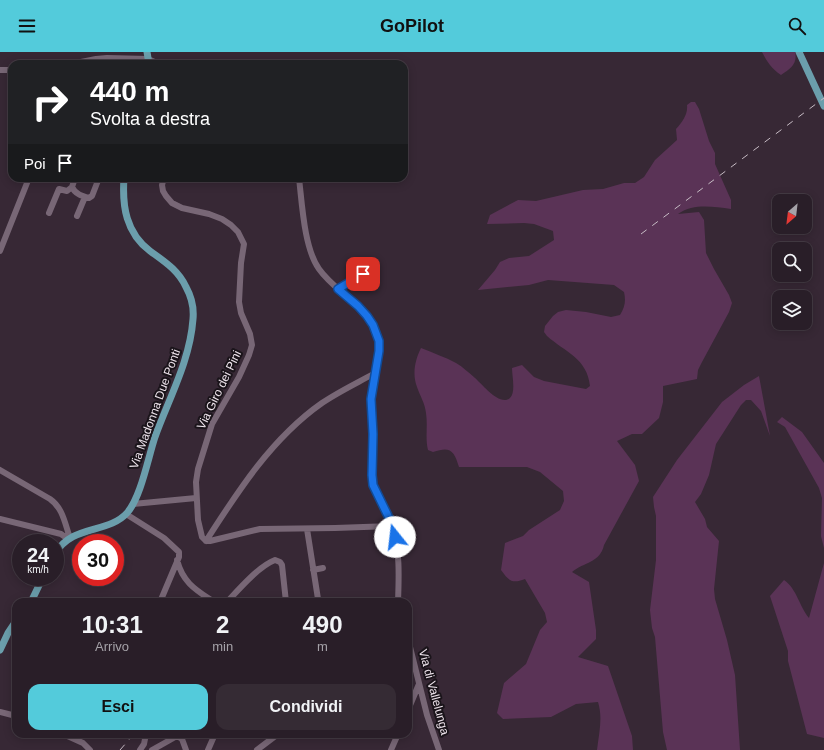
<!DOCTYPE html>
<html lang="it">
<style>
:root{--surface:#291e28;--page:#352b34;--text:#f1f3f6;--muted:#a5a2a8;--line:#453c45;--accent:#53cbdb}
body{margin:0;font-family:Arial,sans-serif;background:var(--page);color:var(--text);height:100vh;display:flex;flex-direction:column;font-size:15px;white-space:nowrap}
*{box-sizing:border-box;margin:0}
p{font-size:13px;color:var(--muted)}
.icon{flex:none;width:22px;height:22px;fill:none;stroke:currentColor;stroke-width:2;stroke-linecap:round;stroke-linejoin:round}
.map{position:relative;flex:1;overflow:hidden}
.panel{position:absolute;left:12px;top:546px;width:400px;height:140px;display:flex;flex-direction:column;background:var(--surface);border-radius:12px;box-shadow:0 2px 10px #0003,0 0 0 1px var(--line)}
.panel>*{flex:none}
.hud{position:absolute;left:8px;top:8px;width:400px;height:122px;border-radius:12px;box-shadow:0 2px 10px #0003,0 0 0 1px var(--line);background:#202124;color:#fff;overflow:hidden}
.needle{width:26px;rotate:208deg}
.fabs{position:absolute;left:772px;top:142px;display:grid;gap:8px}
.fabs a{display:grid;place-items:center;width:40px;height:40px;border-radius:8px;background:var(--surface);box-shadow:0 2px 10px #0003,0 0 0 1px var(--line);font-size:20px}
.speed{position:absolute;left:12px;top:482px;display:flex;gap:8px;font-size:20px;font-weight:700;text-align:center}
.speed>*{display:grid;place-content:center;width:52px;height:52px;border-radius:50%;background:var(--surface);box-shadow:0 2px 10px #0003,0 0 0 1px var(--line);line-height:1}
.speed small{font-size:10px;font-weight:400}
.speed .limit{border:6px solid #d22;background:#fff;color:#111}
.pin{position:absolute;display:grid;place-items:center;width:34px;height:34px;color:#fff;margin:-17px;border-radius:8px;box-shadow:0 2px 6px #0006}
.me{position:absolute;width:44px;margin:-22px;rotate:344deg;stroke-linejoin:round;filter:drop-shadow(0 0 3px #0008)}
.turn{display:flex;align-items:center;gap:14px;height:84px;padding:0 16px;font-size:18px}
.turn .icon{width:52px;height:52px;stroke-width:2.5}
.turn b{display:block;font-size:28px;line-height:34px}
.then{display:flex;align-items:center;height:38px;padding:0 16px;background:#0003;gap:8px;font-size:15px}
.eta{display:flex;justify-content:space-evenly;align-items:center;height:68px;text-align:center}
.eta b{font-size:24px;font-weight:700;line-height:28px}
.primary-button{display:flex;gap:8px;margin-top:auto;padding:8px 16px}
.primary-button a{flex:1;height:46px;border-radius:12px;background:var(--accent);color:#111;font-size:16px;font-weight:700;line-height:46px;text-align:center}
.primary-button a+a{background:var(--page);color:var(--text)}
header{display:flex;justify-content:space-between;align-items:center;height:52px;padding:0 16px;background:var(--accent);color:#111;font-size:18px;font-weight:700}
.map>svg:first-child{display:block}
.green{fill:#5a3356}
.lines{fill:none;stroke-linecap:round;stroke-linejoin:round}
.minor{stroke:#786776;stroke-width:6}
.major{stroke:#6b9eac;stroke-width:7}
.rail{stroke:#c7bcc5;stroke-width:1;stroke-dasharray:7 7;stroke-linecap:butt}
.route-casing{stroke:#114b97;stroke-width:10}
.route{stroke:#1a73e8;stroke-width:7}
.labels{text-anchor:middle;dominant-baseline:central;stroke-width:4;stroke-linejoin:round;paint-order:stroke}
.street-label{font-size:12px;fill:#eee4ec;stroke:#1a141a}
</style>
<header><svg class="icon" aria-label="menu" viewBox="0 0 24 24"><path d="M4 6h16M4 12h16M4 18h16"/></svg>GoPilot<svg class="icon" aria-label="search" viewBox="0 0 24 24"><circle cx="10" cy="10" r="6"/><path d="M15 15l6 6"/></svg></header>
<div class="map">
<svg width="824" height="698" viewBox="0 0 824 698">
<rect width="100%" height="100%" fill="#372835"/>
<path class="green" d="M762,0H795C798,12 790,17 781,23C772,17 767,10 762,0Z
M691,50H695L699,57L709,89L715,101V112L731,148V157C713,155 694,151 678,162L699,160L704,168L706,201L714,217L729,243L732,251L729,260L702,310L698,318L697,327L663,334V350L659,366L642,382H632L617,389L635,413L639,429L604,493C600,511 584,510 572,520L589,530L596,578V587L578,605L608,614L632,684L633,698H597C599,681 603,666 598,650L576,652L551,665L503,667L497,661L504,631L526,612L540,578L547,570L545,561L525,527C512,532 509,529 501,518L505,491L523,484L529,478L560,458L564,449L563,439L540,420L527,415H459C454,398 450,394 433,400L428,398C425,386 428,374 426,361C425,351 420,344 417,335C412,322 415,308 421,296C433,301 445,305 456,311C463,315 469,321 475,326C482,332 500,355 510,346C516,340 512,324 512,316L522,313L534,325L544,329L586,337L590,334C587,306 565,300 547,284L544,280L545,274L553,264L558,260L566,258L586,260L611,265L620,263C625,255 626,249 624,240L614,233L548,228L529,233L478,238L495,218L500,210L509,206L529,204L554,188L553,179L534,172L524,171L487,172L490,163L518,148L536,149L583,138L603,137L624,131H635L644,125L655,108L677,88L676,77C682,70 688,63 687,53Z
M759,324L770,384L761,359L751,348H746L741,353L716,392L709,423L701,442L695,450L705,467L707,475L719,489L714,537L715,547L727,588L735,623L740,698H667L663,680L655,585L652,576L650,558L656,508V464L654,455L653,445L677,408L722,350L744,333Z
M782,365L802,380L824,411V496L821,484L822,446L819,436L785,375L777,370Z
M824,511V686L807,682L788,609V599L770,544L784,528C797,537 799,554 809,566Z"/>
<g class="lines">
<path class="minor" d="M71,12L96,7L107,6L148,7L159,12
M0,18H12
M75,126L72,135C75,142 82,144 89,146L92,144L99,126
M164,126L162,133L163,139L166,144L172,151L182,156L209,162L222,167L231,173L238,180L244,192L241,211L239,250L241,261L250,282L252,293L249,303L239,325L212,372L198,417L196,430L198,468L202,485L206,489
M299,126C302,151 304,196 319,217C336,241 365,252 377,281C384,301 373,324 371,344C370,357 373,370 373,383C374,396 371,409 372,422C372,440 386,455 392,472C400,497 399,524 398,550
M49,161L59,137L67,139L72,135
M77,164L85,145
M0,199L29,126
M338,237L375,215
M0,418L50,447C63,456 65,472 70,486
M133,452L196,446
M126,462L164,486L179,500V505L160,550
M0,467L61,482L68,487
M307,477L318,547
M206,489C238,439 272,386 322,351C338,340 357,331 375,321
M206,489H210L260,477L335,476L392,474
M177,508C183,531 196,538 214,550
M313,518L323,516
M227,550C239,537 259,514 275,508L280,510L282,513L286,550
M408,587L427,663L439,698
M408,658L419,632
M0,660L16,664
M63,682L83,691L90,698
M140,698L144,692L146,682
M152,698L177,684L182,687L186,698
M208,698L215,682
M257,698L278,682
M391,698L398,682"/>
<path class="major" d="M147,0L149,12
M799,0L824,54
M55,502C72,472 108,482 127,461C141,445 148,406 155,385C169,346 190,309 193,267C194,256 191,244 186,235C178,218 165,210 150,199C126,181 122,154 124,126
M31,550L43,525
M0,598L8,581L16,569"/>
<path class="rail" d="M641,182L824,46
M120,698L134,682"/>
</g>
<g class="lines">
<g class="route-casing">
<path id="route" d="M363,222L338,237L358,254L367,264L373,273L379,289V299L371,347L373,382L372,423L373,433L391,470L395,485"/>
</g>
<use href="#route" class="route"/>
</g>
<g class="labels">
<g class="street-label">
<text transform="translate(219 338) rotate(-64)">Via Giro dei Pini</text>
<text transform="translate(155 357) rotate(-70)">Via Madonna Due Ponti</text>
<text transform="translate(434 640) rotate(75)">Via di Vallelunga</text>
</g>
</g>
</svg>
<div class="fabs">
<a><svg class="needle" viewBox="-14 -14 28 28"><path d="M0-13l5 13h-10z" fill="#e53935"/><path d="M0 13l5-13h-10z" fill="#a5a2a8"/></svg></a>
<a><svg class="icon" aria-label="search" viewBox="0 0 24 24"><circle cx="10" cy="10" r="6"/><path d="M15 15l6 6"/></svg></a>
<a><svg class="icon" aria-label="layers" viewBox="0 0 24 24"><path d="M12 4l9 5-9 5-9-5zM3 14l9 5 9-5"/></svg></a>
</div>
<div class="speed"><div>24<small>km/h</small></div><div class="limit">30</div></div>
<div class="pin" style="left:363px;top:222px;background:#d93025"><svg class="icon" aria-label="arrive" viewBox="0 0 24 24"><path d="M6 21V4h12l-3 4 3 4H6"/></svg></div>
<svg class="me" style="left:395px;top:485px" viewBox="-20 -20 40 40"><circle r="19" fill="#fff"/><path d="M0-13L10 11 0 6-10 11z" fill="#1a73e8"/></svg>
<div class="hud">
<div class="turn"><svg class="icon" aria-label="right" viewBox="0 0 24 24"><path d="M7 20v-9h11M14 6l5 5-5 5"/></svg><div><b>440 m</b>Svolta a destra</div></div>
<div class="then">Poi<svg class="icon" aria-label="arrive" viewBox="0 0 24 24"><path d="M6 21V4h12l-3 4 3 4H6"/></svg></div>
</div>
<section class="panel">
<div class="eta">
<div><b>10:31</b><p>Arrivo</p></div>
<div><b>2</b><p>min</p></div>
<div><b>490</b><p>m</p></div>
</div>
<div class="primary-button"><a>Esci</a><a>Condividi</a></div>
</section>
</div>
